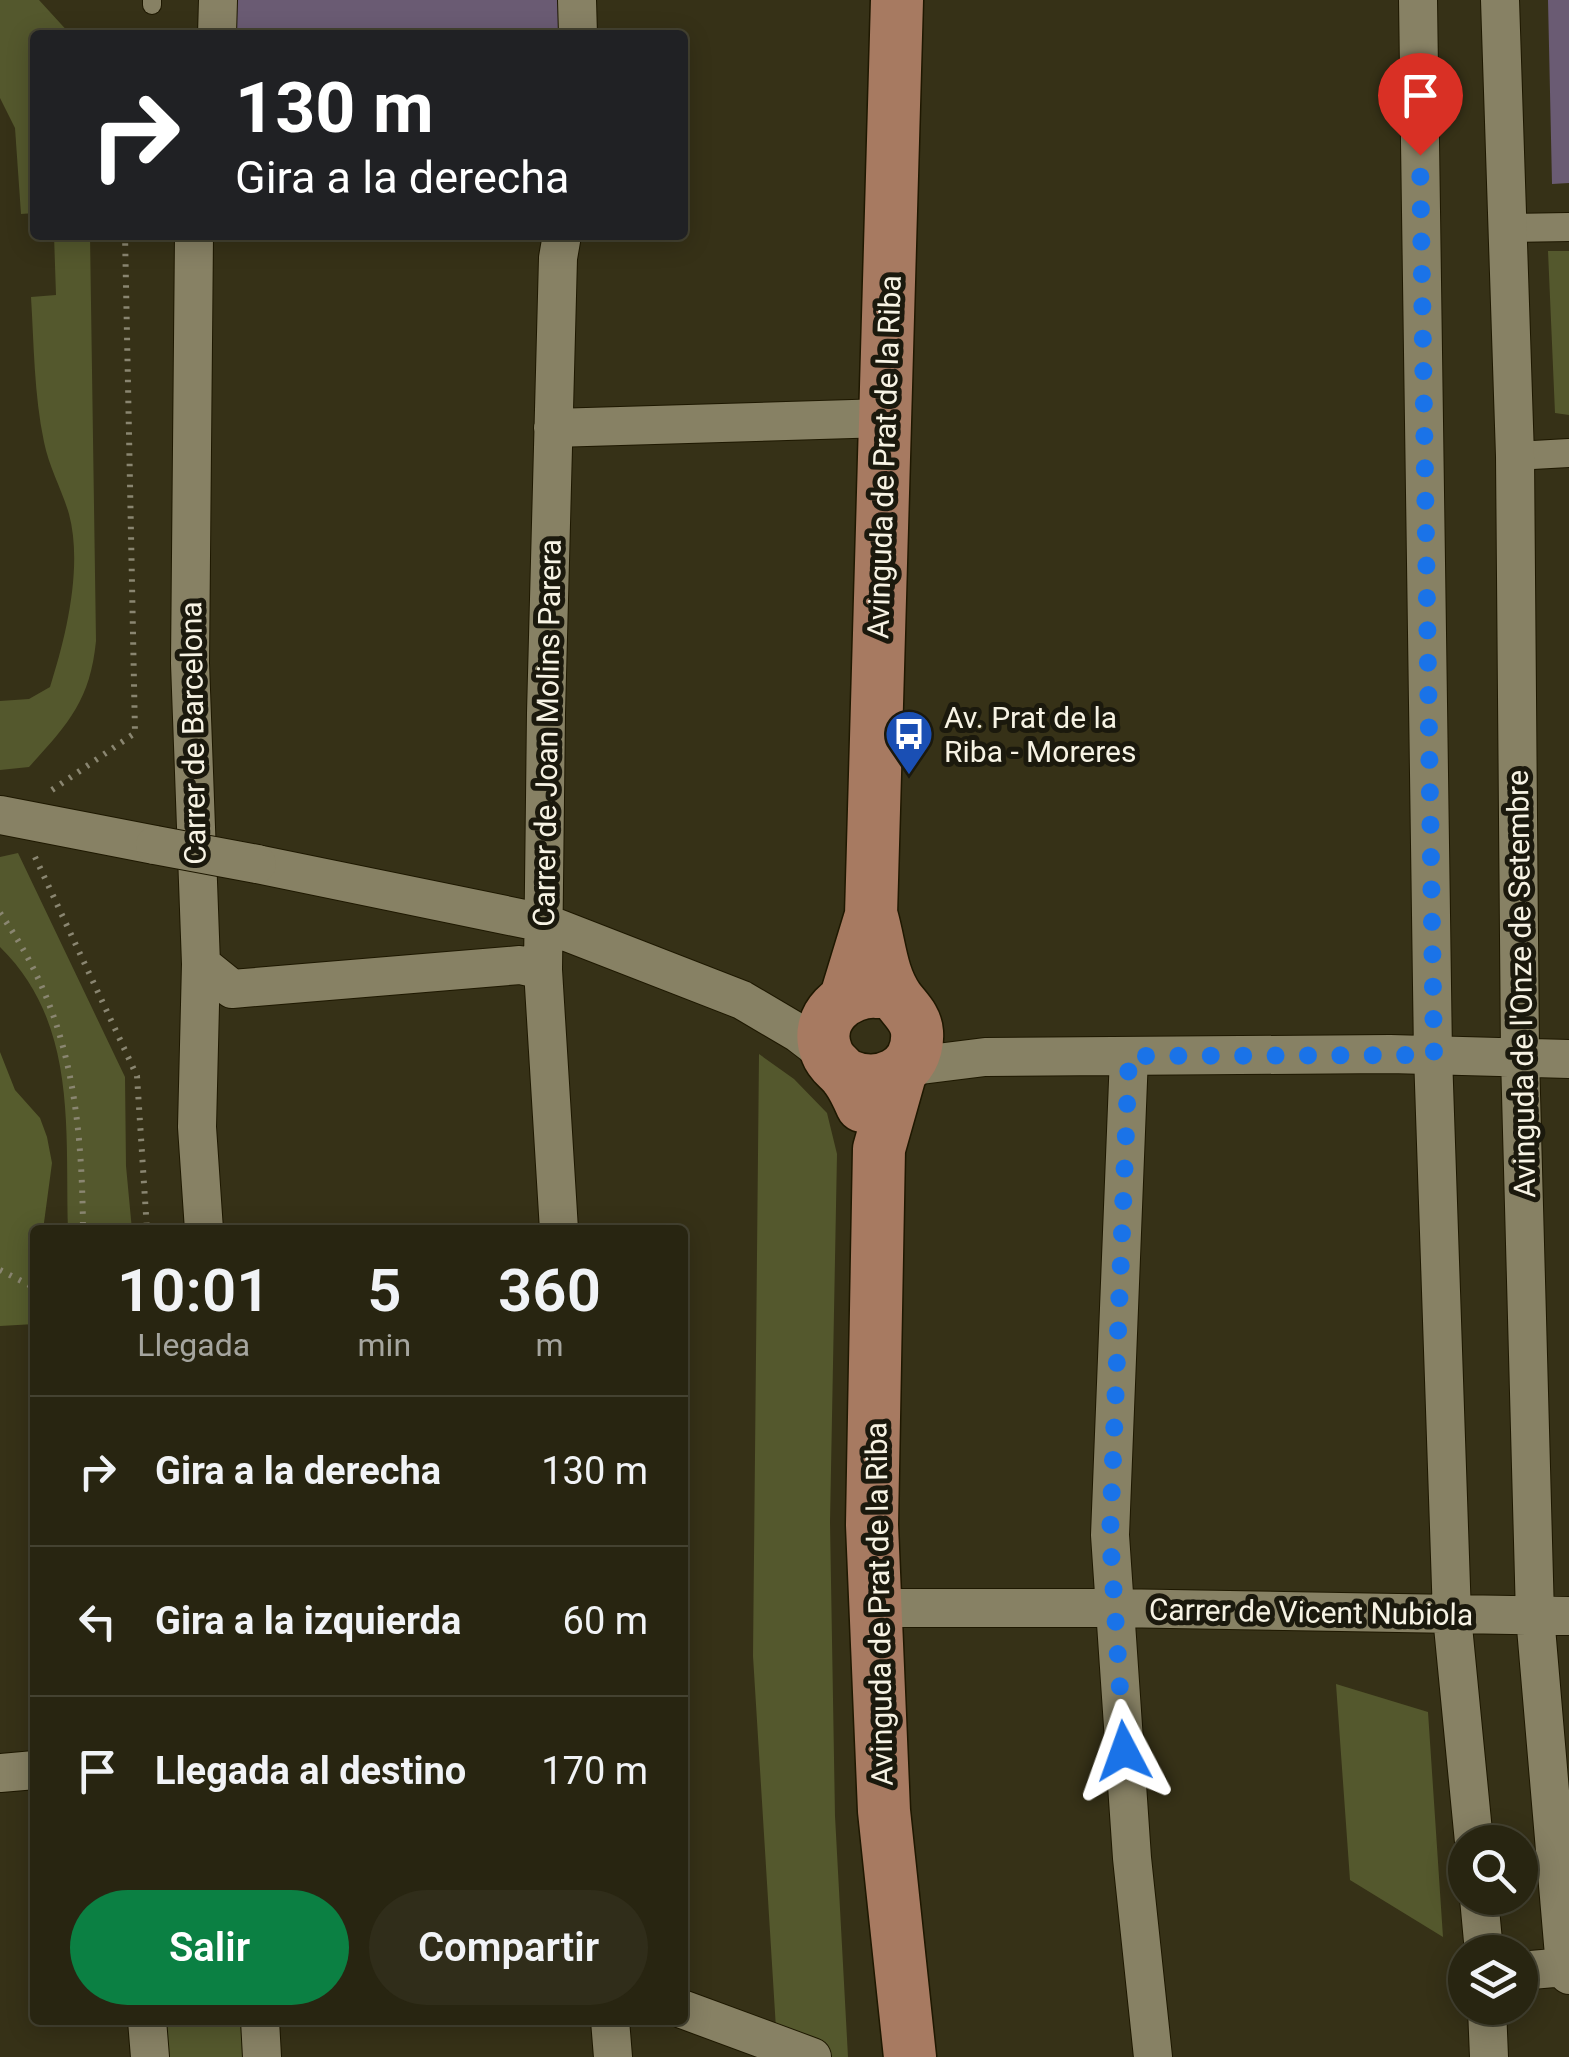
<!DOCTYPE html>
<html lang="es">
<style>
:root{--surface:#282511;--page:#302d1a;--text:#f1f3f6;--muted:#a5a59f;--line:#444231;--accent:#0b8043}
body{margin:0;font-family:Roboto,sans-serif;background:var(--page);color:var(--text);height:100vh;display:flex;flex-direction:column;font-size:38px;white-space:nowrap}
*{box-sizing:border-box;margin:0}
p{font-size:32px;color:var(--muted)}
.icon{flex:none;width:55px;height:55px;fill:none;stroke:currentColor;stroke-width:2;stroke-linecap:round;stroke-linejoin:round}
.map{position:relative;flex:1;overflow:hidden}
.side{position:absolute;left:30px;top:1225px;width:658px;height:800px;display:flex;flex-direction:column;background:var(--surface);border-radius:10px;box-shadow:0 5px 25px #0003,0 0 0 2px var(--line)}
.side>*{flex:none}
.guide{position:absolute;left:30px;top:30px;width:658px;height:210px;border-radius:10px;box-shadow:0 5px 25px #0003,0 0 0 2px var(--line);background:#202124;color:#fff;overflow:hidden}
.tools{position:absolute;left:1448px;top:1825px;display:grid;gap:20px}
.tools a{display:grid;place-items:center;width:90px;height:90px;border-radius:50%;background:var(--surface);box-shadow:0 5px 25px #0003,0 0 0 2px var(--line);font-size:50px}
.pin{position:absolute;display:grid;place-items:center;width:85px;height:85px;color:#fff;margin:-102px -42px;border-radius:50% 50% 50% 0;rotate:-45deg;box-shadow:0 0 10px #0007}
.pin .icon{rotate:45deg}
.me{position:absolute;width:110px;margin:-55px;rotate:356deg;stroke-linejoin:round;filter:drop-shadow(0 0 8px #0008)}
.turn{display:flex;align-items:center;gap:35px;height:210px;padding:0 40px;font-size:45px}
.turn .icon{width:130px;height:130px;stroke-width:2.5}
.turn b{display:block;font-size:70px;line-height:85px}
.eta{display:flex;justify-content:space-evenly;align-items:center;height:170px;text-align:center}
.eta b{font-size:60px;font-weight:600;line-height:70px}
.primary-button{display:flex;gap:20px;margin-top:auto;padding:20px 40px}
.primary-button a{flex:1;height:115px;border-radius:60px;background:var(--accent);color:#fff;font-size:40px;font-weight:600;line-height:115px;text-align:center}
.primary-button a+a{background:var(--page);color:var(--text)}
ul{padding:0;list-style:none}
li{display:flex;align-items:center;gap:30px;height:150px;padding:0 40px;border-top:2px solid var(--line)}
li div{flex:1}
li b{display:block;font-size:38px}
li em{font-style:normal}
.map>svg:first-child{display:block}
.green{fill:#54582d}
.forest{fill:#565c2d}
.building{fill:#6a5b73}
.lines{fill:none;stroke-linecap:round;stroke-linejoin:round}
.service-casing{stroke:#1e1801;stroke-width:20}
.pedestrian-casing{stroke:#1e1801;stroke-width:30}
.minor-casing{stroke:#1e1801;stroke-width:40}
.secondary-casing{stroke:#1e1801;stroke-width:55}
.path{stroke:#8a8671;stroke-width:6;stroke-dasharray:2.5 8;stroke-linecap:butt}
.service{stroke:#878164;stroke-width:18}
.pedestrian{stroke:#878164;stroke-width:28}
.minor{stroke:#878164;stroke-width:38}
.secondary{stroke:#a77a61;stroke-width:52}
.minor-bridge-casing{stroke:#1e1801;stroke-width:40;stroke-linecap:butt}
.minor-bridge{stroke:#878164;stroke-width:38}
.route{stroke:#1a73e8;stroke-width:18;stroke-dasharray:0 32.4}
.labels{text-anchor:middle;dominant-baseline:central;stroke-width:10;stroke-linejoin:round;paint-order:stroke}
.street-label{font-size:30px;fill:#f7f3e4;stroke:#1b190d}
.poi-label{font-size:30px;fill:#f7f3e4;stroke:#1b190d;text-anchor:start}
</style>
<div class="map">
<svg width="1569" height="2057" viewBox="0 0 1569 2057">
<rect width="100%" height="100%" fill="#363117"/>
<path class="green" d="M0,0H39L71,35H35V213L21,214L15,128L0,98Z
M54,235H90L96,641C90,701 68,724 29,767L0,770V701L29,699L50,687C66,637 83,567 69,514C62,490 49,467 44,442C34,394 34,345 31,297L56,295Z
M1548,251H1569V415L1555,413Z
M18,853L125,1077L126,1166L132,1230H68C65,1130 78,1023 0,947V857Z
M759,1054L794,1079L827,1113L837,1154L830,1522L835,1816L848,2057H815L777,2045L753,1656Z
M1336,1684L1428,1712L1443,1937L1350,1880Z
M160,2020H255L258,2057H162Z"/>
<path class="forest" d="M0,1052L15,1090L40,1118L47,1137L52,1163L43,1230H35V1324L0,1326Z"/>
<path class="building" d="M237,0H561L560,35H236Z
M1548,0H1569V183L1552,184Z"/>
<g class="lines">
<g class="service-casing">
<path id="service" d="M152,0V5"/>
</g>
<g class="pedestrian-casing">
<path id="pedestrian" d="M1506,228L1569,227
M1515,456L1569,453"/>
</g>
<g class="minor-casing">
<path id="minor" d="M577,0L578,35
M1418,0L1433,1055L1452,1616L1474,1842
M1500,0L1515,456L1520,1057L1535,1616L1565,1967L1569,1975
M217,35L218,0
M194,235L190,663L201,964L197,1127L204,1230
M553,428L885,418
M0,815L155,845
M257,864L544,923L742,1000L798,1033L828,1056
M201,964L232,989L520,965L543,970
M1129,1056L1110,1535L1132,1858L1153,2057
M905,1067L985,1057L1390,1054L1569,1059
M559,1230L543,970L546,713L558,258L562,235
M873,1608H1113L1569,1616
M0,1773L35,1770
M1479,1898L1484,1952
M1520,1971L1565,1967
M1487,2008L1489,2057
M682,2009L812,2057
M147,2020L150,2057
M260,2020L262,2057
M610,2020L613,2057"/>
</g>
<g class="secondary-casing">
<path id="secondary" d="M846,997L871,915L897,0
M901,1071L879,1149L872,1525L884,1811L910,2057
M846,1075C879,1090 920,1073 917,1032C916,1018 906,1010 898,999C881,975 880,945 872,917
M862,1106C858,1097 853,1086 847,1078C841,1069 831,1064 827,1053C812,1018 846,989 878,992"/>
</g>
<path class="path" d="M52,790L135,733L125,235
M35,857L137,1076L147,1230
M0,913C70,1012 82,1112 83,1230
M0,1270L35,1288"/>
<use href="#service" class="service"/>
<use href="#pedestrian" class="pedestrian"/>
<use href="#minor" class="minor"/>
<use href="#secondary" class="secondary"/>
<g class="minor-bridge-casing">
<path id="minor-bridge" d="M155,845L257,864"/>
</g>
<use href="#minor-bridge" class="minor-bridge"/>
</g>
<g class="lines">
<path class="route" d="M1124,1751L1110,1535L1129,1056L1434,1055L1420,155"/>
</g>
<defs>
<g id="bus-pin" transform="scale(2.5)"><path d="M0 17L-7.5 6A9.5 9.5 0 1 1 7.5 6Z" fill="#1a4fb4" stroke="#1b190d"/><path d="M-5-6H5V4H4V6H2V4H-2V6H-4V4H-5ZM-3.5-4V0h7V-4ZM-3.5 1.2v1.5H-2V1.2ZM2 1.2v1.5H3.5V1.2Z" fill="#fff"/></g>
</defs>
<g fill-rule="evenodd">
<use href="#bus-pin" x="909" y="734"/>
</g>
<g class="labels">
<g class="street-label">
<text transform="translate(884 457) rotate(-88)">Avinguda de Prat de la Riba</text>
<text transform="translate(193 733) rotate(-91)">Carrer de Barcelona</text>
<text transform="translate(547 733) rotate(-89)">Carrer de Joan Molins Parera</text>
<text transform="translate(1521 984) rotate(-91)">Avinguda de l'Onze de Setembre</text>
<text transform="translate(879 1604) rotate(-91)">Avinguda de Prat de la Riba</text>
<text transform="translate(1311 1612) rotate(1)">Carrer de Vicent Nubiola</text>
</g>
<g class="poi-label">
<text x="944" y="717">Av. Prat de la<tspan x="944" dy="34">Riba - Moreres</tspan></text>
</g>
</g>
</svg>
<div class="tools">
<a><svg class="icon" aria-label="search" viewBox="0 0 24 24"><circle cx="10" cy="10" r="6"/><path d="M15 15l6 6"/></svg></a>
<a><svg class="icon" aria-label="layers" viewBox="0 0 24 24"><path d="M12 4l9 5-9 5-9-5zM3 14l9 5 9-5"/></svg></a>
</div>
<div class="pin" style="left:1420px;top:155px;background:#d93025"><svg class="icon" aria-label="arrive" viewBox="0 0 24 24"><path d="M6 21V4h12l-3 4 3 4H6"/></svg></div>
<svg class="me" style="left:1124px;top:1751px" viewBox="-20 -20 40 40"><path d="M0-17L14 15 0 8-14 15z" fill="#1a73e8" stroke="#fff" stroke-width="4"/></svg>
<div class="guide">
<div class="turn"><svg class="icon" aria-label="right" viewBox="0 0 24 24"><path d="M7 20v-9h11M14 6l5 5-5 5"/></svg><div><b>130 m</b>Gira a la derecha</div></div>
</div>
<section class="side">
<div class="eta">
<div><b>10:01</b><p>Llegada</p></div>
<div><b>5</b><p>min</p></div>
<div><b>360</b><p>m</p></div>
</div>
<ul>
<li><svg class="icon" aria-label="right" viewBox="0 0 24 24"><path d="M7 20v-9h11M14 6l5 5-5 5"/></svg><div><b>Gira a la derecha</b></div><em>130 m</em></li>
<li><svg class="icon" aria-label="left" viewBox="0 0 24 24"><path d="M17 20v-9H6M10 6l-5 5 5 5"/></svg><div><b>Gira a la izquierda</b></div><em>60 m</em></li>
<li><svg class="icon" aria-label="arrive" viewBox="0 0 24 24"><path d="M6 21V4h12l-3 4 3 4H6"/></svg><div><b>Llegada al destino</b></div><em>170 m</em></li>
</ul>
<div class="primary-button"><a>Salir</a><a>Compartir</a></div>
</section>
</div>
